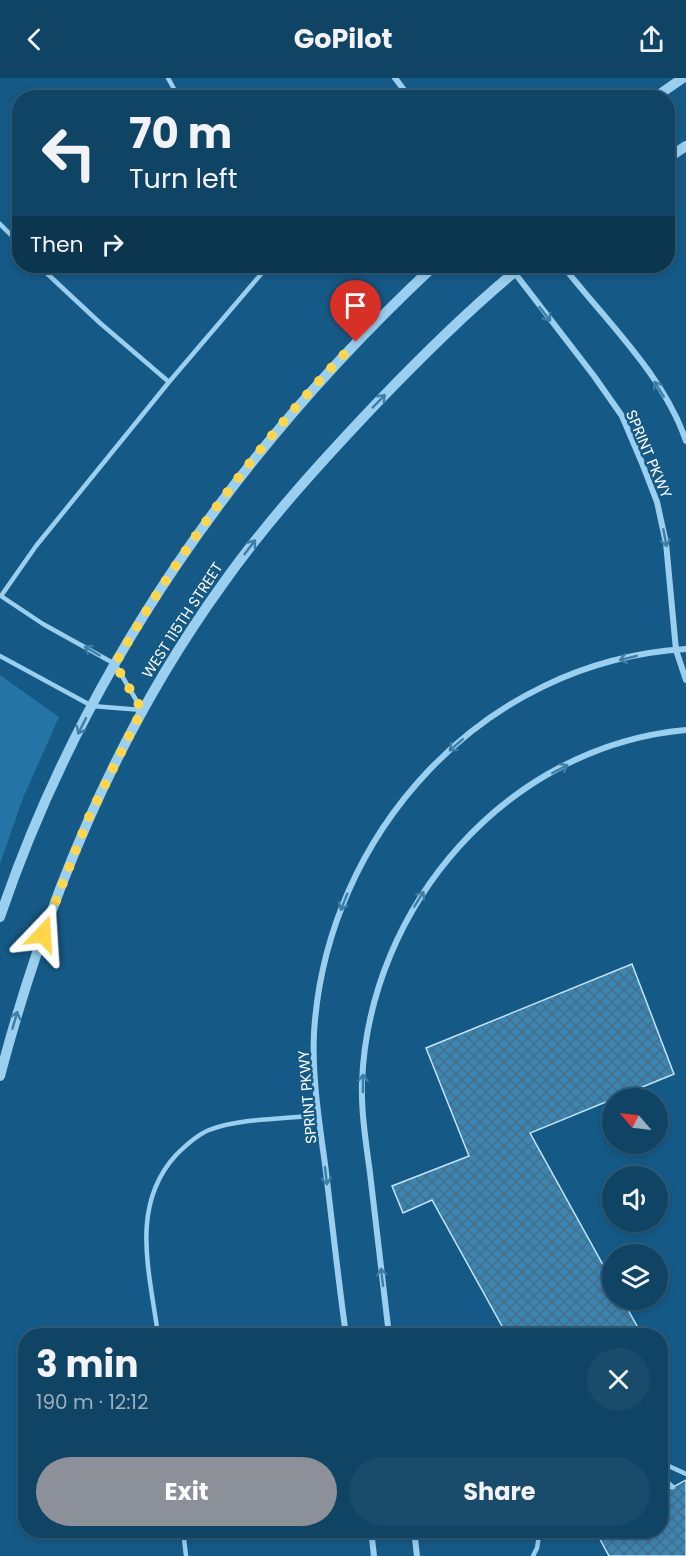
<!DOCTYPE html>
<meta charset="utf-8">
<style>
:root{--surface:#104465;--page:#194b6b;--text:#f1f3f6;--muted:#9cb0bf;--line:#305c79;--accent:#8c9099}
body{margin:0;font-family:Poppins,sans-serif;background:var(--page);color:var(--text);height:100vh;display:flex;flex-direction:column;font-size:22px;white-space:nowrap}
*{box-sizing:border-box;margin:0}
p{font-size:20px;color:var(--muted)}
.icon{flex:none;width:33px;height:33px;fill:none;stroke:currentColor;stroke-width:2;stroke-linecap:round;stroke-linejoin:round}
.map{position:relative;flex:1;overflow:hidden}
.drawer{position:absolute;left:18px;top:1250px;width:650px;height:210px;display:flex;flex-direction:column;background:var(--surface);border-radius:24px;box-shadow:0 3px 9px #0003,0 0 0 2px var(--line)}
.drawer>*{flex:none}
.guide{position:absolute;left:12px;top:12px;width:663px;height:183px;border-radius:24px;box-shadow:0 3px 9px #0003,0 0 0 2px var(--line);background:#104465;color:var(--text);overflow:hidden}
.needle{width:39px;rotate:298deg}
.fabs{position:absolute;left:602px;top:1010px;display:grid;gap:12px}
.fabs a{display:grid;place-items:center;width:66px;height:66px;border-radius:50%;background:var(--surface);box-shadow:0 3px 9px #0003,0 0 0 2px var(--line);font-size:30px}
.pin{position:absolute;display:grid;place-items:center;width:51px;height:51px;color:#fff;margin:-62px -26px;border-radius:50% 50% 50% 0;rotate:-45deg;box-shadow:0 0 6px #0007}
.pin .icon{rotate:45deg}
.me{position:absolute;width:66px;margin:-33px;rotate:20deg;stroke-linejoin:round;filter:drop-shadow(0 0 4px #0008)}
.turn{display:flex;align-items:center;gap:21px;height:126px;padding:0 18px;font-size:27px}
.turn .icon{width:78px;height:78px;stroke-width:2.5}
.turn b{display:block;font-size:42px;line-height:51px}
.then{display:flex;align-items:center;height:57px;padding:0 18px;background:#0003;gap:12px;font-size:22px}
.round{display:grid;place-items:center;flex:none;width:63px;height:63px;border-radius:32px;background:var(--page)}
.head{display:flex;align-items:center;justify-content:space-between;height:102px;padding:0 18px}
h1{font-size:36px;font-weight:700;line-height:45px}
.cta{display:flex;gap:12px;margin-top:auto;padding:12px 18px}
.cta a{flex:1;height:69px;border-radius:36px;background:var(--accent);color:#fff;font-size:24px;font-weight:700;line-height:69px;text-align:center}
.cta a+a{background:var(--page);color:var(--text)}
header{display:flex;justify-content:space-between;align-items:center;height:78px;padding:0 18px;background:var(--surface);font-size:27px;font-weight:700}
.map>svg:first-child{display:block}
.green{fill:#2474a5}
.building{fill:url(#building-cross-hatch);stroke:#c0e5fb;stroke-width:1.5}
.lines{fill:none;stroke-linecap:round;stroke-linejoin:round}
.service{stroke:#9acfef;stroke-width:4.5}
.minor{stroke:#9acfef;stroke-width:6}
.tertiary{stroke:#9acfef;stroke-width:10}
.oneway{stroke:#3d7da6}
.route{stroke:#ffd54a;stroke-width:10;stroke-dasharray:0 18}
.labels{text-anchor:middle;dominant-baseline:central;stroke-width:5;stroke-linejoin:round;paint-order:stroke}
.street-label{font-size:15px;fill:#fff;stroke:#155a87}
</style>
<header><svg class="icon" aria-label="back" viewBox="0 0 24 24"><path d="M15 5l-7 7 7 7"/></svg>GoPilot<svg class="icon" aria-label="share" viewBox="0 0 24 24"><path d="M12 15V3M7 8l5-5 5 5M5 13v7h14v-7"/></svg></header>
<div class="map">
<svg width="686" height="1478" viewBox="0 0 686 1478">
<defs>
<pattern id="building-cross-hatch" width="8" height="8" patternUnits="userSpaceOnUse" patternTransform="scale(1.5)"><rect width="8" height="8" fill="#3d85b1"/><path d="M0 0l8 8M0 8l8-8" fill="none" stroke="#436e89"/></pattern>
</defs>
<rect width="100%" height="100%" fill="#155a87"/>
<path class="green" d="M0,597L59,639L23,720L0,786Z"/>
<path class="building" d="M632,886L674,996L530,1055L612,1203V1221H622L642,1257H507L432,1122L403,1135L392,1108L469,1078L426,970Z
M686,1402V1478H609L596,1454L599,1452H660V1416Z"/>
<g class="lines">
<path class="service" d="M168,0L179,20
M0,146L20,166
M169,304L268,188
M1,518L36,468L169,304L100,245L39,188
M1,518L43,546L115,586L142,632
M0,578L92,628L142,632
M158,1257C150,1195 129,1128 176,1077C185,1068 197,1057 209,1052C241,1040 284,1041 319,1037
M660,1384L686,1396
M660,1398L673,1409
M183,1452L186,1478
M533,1478L537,1470L540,1452"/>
<path class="minor" d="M395,0L410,20
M512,188L514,194L594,298L622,338L642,385L657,424L666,465L676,572L686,602
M563,188C606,243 663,296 686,363
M346,1257C338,1200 332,1143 325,1086C319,1043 312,999 314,955C326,756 483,583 686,571
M389,1257C383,1203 376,1149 370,1095C366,1065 361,1034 362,1004C369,828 507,668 686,652
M371,1452L374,1478
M414,1452L417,1478"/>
<path class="tertiary" d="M654,20L683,0
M668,80L686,68
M0,839C85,588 242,367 434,188
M0,998C46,823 116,654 222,507C268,442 321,384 375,327C422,278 470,230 522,188"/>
</g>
<defs><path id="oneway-shaft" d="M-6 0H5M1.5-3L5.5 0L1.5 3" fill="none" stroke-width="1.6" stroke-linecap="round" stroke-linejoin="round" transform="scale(1.5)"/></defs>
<g class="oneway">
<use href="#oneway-shaft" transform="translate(545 236) rotate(52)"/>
<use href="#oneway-shaft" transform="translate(659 311) rotate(-122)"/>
<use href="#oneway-shaft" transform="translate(379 323) rotate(-46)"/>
<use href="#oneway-shaft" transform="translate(665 460) rotate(79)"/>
<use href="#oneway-shaft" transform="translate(250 469) rotate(-53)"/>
<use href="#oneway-shaft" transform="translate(92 573) rotate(-150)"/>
<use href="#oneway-shaft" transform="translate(628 580) rotate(166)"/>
<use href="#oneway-shaft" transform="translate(82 648) rotate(117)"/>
<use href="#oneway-shaft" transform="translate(456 667) rotate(139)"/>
<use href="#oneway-shaft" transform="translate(560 691) rotate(-28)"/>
<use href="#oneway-shaft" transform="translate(419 821) rotate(-58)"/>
<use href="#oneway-shaft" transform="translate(344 824) rotate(112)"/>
<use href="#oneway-shaft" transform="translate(15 942) rotate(-74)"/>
<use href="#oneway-shaft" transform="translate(363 1005) rotate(-89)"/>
<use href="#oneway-shaft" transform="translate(326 1098) rotate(83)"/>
<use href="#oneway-shaft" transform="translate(382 1199) rotate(-97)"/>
</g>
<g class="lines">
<path class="route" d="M43,856L88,741L142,632L115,586C181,470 262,360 356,264"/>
</g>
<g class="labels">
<g class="street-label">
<text transform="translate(649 376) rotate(67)">SPRINT PKWY</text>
<text transform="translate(182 542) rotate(-57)">WEST 115TH STREET</text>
<text transform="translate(307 1019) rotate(-95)">SPRINT PKWY</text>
</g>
</g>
</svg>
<div class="fabs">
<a><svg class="needle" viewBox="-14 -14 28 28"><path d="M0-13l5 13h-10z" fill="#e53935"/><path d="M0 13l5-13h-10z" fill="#9cb0bf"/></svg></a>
<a><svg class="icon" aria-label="sound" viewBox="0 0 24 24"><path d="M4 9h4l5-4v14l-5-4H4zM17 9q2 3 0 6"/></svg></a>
<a><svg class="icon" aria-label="layers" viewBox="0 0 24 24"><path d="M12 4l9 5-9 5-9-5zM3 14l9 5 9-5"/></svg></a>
</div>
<div class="pin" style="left:356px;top:264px;background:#d93025"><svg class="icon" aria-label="arrive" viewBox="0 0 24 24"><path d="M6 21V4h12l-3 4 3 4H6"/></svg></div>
<svg class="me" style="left:43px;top:856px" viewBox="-20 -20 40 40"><path d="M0-17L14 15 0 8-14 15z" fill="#ffd54a" stroke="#fff" stroke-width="4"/></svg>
<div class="guide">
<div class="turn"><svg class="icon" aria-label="left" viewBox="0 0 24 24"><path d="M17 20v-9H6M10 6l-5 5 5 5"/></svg><div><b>70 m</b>Turn left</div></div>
<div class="then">Then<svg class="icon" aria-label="right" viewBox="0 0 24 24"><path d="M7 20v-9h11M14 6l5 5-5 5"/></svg></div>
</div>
<section class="drawer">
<div class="head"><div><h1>3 min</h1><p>190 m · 12:12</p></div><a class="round"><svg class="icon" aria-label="close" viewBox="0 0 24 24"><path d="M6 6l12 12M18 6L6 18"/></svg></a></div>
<div class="cta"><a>Exit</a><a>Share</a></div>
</section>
</div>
